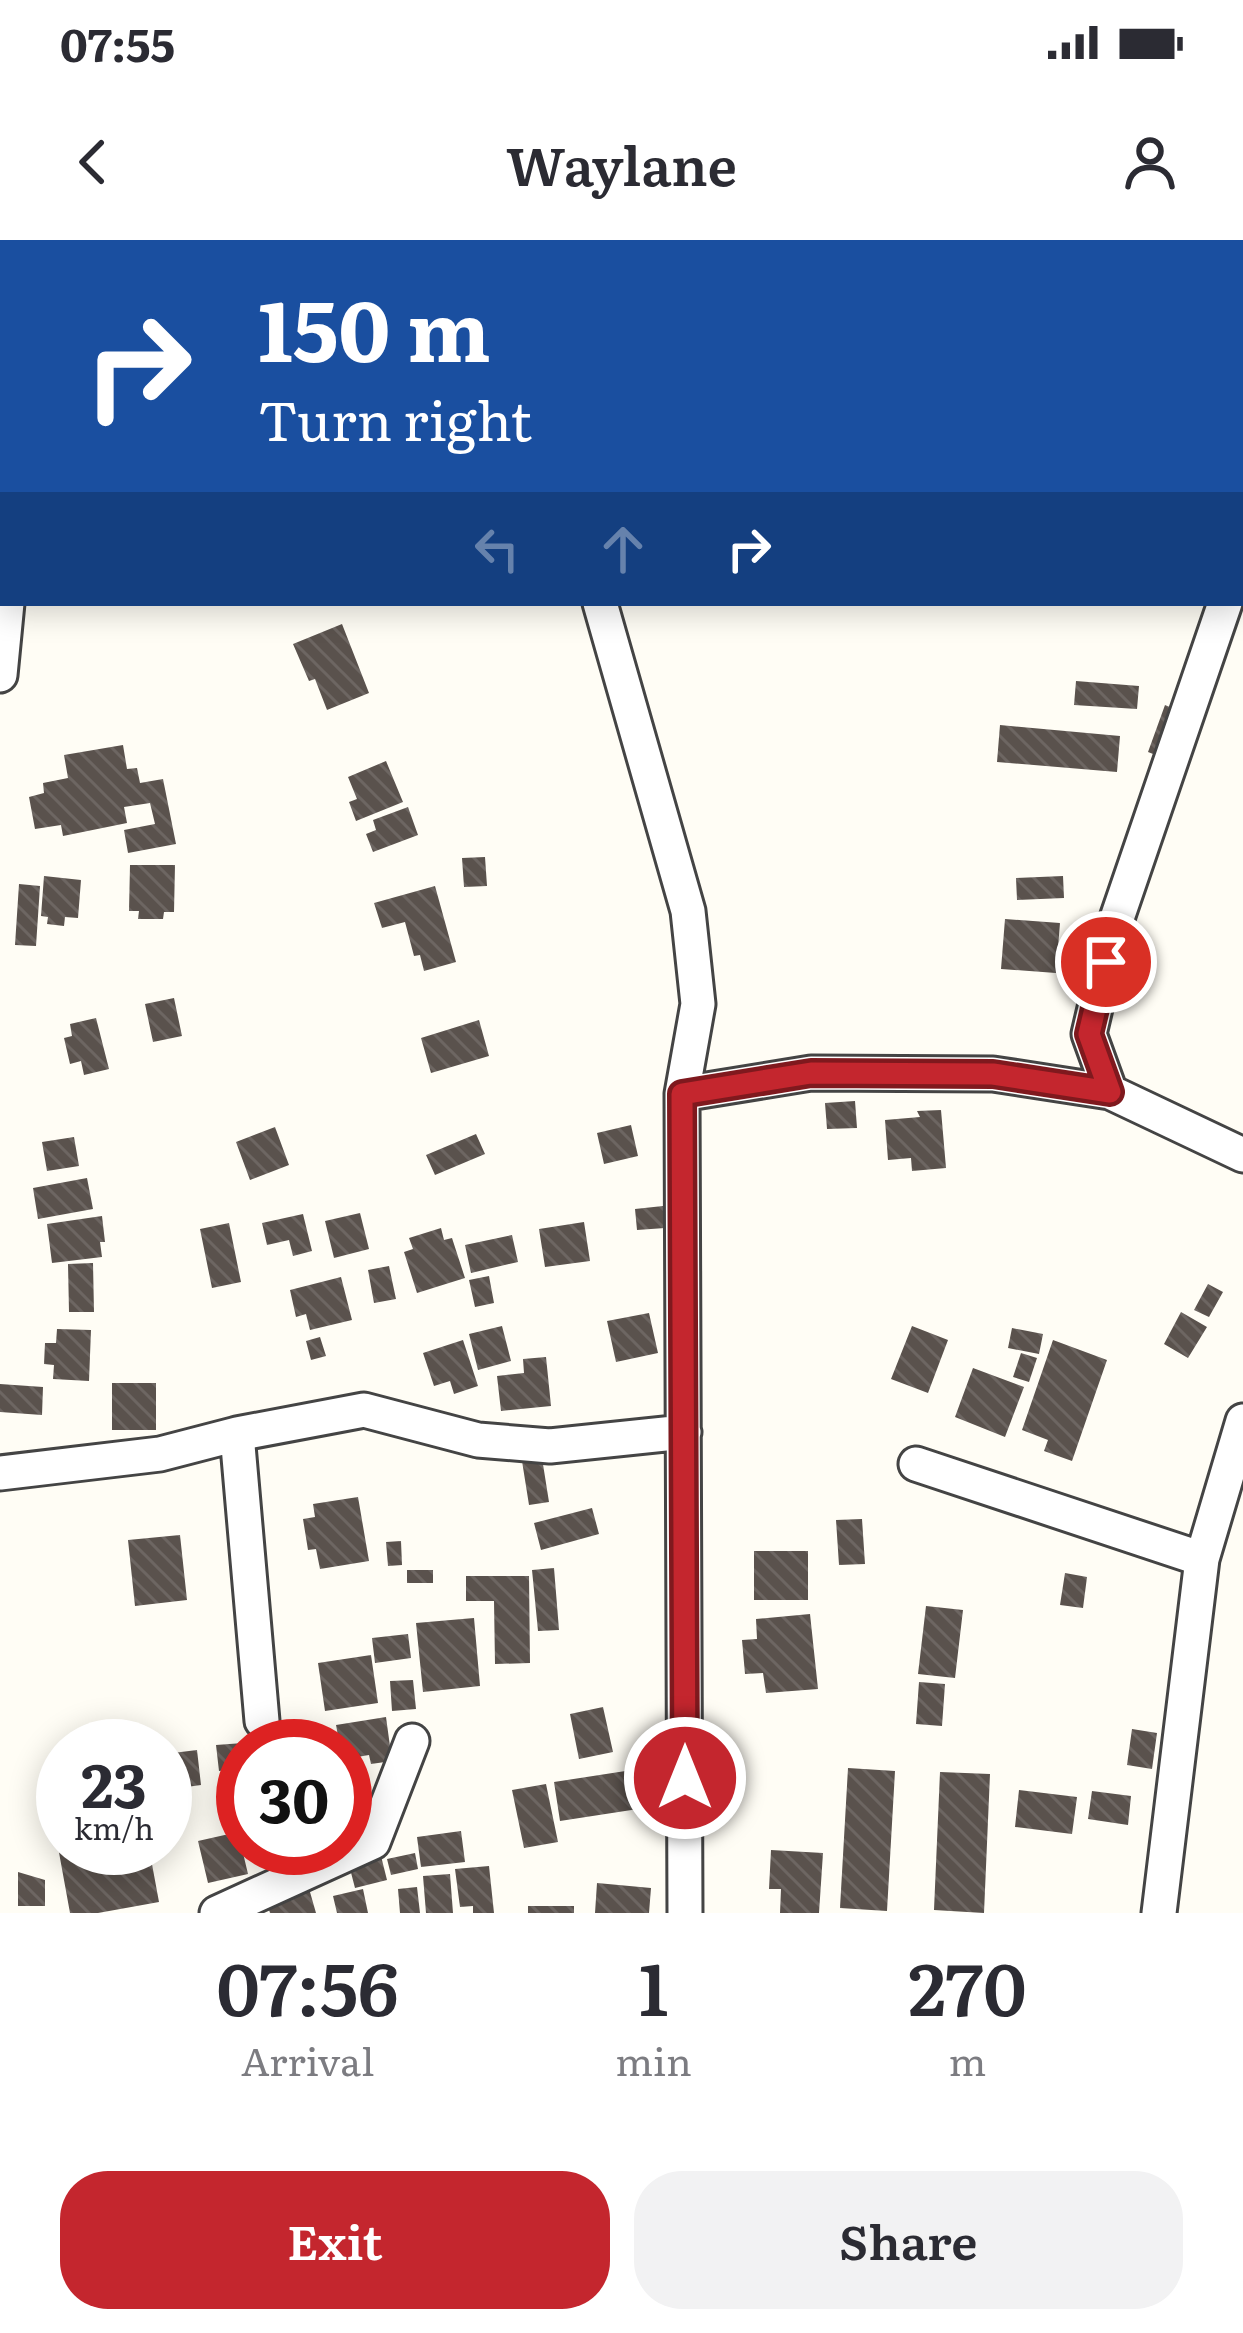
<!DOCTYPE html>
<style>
:root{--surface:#fff;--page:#f2f2f3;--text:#2b2b33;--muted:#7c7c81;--accent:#c4262e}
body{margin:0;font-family:Literata,serif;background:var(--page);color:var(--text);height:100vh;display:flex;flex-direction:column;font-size:45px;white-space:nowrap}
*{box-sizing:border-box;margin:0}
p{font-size:39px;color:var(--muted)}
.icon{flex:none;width:66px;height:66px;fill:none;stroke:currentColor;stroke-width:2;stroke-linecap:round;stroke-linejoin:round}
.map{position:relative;height:1673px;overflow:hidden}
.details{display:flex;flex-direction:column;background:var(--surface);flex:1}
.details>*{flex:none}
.guide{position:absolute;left:0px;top:0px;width:1245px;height:366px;box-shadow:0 6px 30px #0003;background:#1a4fa0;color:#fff;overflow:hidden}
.speed{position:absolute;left:36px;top:1479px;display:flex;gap:24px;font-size:60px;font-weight:700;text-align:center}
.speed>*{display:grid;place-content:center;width:156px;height:156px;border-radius:50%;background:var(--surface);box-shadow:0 6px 30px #0003;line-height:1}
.speed small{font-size:30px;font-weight:400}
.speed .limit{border:18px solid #d22;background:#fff;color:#111}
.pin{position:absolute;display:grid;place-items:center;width:102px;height:102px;color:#fff;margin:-51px;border:6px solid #fff;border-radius:50%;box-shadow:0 3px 12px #0007}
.me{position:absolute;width:132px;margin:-66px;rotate:0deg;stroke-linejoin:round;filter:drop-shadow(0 0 9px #0008)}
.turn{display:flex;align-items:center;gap:42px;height:252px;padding:0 60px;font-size:54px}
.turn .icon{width:156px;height:156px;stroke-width:2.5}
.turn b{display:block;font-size:84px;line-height:102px}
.lanes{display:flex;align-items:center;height:114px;padding:0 60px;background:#0003;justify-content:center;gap:60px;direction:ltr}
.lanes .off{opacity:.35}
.eta{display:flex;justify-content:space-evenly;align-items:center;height:204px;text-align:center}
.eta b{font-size:72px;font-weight:600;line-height:84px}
.action{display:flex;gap:24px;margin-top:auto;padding:24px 60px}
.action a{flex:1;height:138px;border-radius:48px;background:var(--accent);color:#fff;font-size:48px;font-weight:600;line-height:138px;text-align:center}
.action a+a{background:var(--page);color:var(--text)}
.status{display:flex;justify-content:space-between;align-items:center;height:84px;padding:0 60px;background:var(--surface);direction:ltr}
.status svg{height:33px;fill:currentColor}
header{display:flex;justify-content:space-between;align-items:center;height:156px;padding:0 60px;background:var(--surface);font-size:54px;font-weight:600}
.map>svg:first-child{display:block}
.building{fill:url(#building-back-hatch)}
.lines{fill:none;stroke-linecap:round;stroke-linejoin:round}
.minor-casing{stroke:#444;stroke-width:39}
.minor{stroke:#fff;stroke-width:33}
.route-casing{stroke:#7f191e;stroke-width:30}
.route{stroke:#c4262e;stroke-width:21}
</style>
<div class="status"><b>07:55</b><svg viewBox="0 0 49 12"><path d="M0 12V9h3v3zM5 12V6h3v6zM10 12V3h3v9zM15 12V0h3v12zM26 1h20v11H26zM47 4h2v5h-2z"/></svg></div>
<header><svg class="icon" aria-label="back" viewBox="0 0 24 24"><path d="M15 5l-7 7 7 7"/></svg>Waylane<svg class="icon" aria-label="person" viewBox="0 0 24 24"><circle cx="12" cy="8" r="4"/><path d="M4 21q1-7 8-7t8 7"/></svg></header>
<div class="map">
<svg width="1243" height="1673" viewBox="0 0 1243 1673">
<defs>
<pattern id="building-back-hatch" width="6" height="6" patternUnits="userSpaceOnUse" patternTransform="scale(3)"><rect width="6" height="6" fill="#5a524d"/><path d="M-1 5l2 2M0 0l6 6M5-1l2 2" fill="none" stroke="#6d6662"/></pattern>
</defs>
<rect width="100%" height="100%" fill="#fffdf5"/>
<path class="building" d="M342,384L369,453L327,470L315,439L309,441L293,404Z
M1076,441L1139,446L1137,469L1074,465Z
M1165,465L1184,473L1166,519L1148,512Z
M1000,485L1120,496L1117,532L997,522Z
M123,505L127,529L137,528L140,543L163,539L176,604L128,613L124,590L155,584L150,563L124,567L127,583L63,596L61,585L35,589L29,557L44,553L43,543L68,538L64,515Z
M386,521L403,562L356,581L349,562L357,559L348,537Z
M408,567L418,595L373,612L366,594L376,590L373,580Z
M485,617L487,646L464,647L462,618Z
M130,625H175L174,672H164L163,679H138L139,671H129Z
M44,636L81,640L78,678L65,677L64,686L47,684L48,677L41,676Z
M1063,636L1064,658L1017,660L1016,638Z
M19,644L40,646L36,706L15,705Z
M435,646L456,722L424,731L420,715L414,716L405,682L382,688L374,663Z
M1005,679L1060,683L1056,733L1001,729Z
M174,758L182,796L153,802L145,764Z
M96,778L109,829L84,835L81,821L70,824L64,798L72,796L70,784Z
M479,780L489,816L431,833L421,798Z
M855,861L857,888L827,889L825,863Z
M941,870L946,928L912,931L911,918L888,920L885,880L920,877L917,871Z
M631,885L638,916L604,924L597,893Z
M275,887L289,925L250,940L236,902Z
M476,894L485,914L435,935L426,915Z
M74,897L79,926L47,931L42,902Z
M87,938L93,969L38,979L33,948Z
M663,966L665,988L637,990L635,969Z
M360,973L369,1009L334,1018L325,981Z
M303,974L312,1011L293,1016L289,1000L267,1005L262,983Z
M102,976L105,1002H100L102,1017L52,1023L47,984Z
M584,982L590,1021L545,1027L539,989Z
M229,983L241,1042L212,1048L200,989Z
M441,988L444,1000L452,998L465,1038L417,1053L404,1012L413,1009L409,998Z
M512,995L518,1022L471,1033L465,1005Z
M93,1023L94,1072H69L68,1024Z
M389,1026L396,1059L374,1063L368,1030Z
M489,1036L494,1063L475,1067L469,1040Z
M341,1037L352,1080L310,1090L306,1074L296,1077L290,1050Z
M1208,1044L1223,1052L1209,1077L1194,1070Z
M1181,1072L1207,1087L1188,1118L1164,1104Z
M649,1073L658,1113L616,1122L607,1081Z
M502,1086L511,1121L478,1130L469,1094Z
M912,1086L948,1100L928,1153L891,1139Z
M1012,1088L1043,1094L1039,1114L1008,1108Z
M57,1089L91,1090L89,1141L53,1139L54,1125L44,1124L45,1103H56Z
M320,1097L326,1116L311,1120L306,1101Z
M463,1100L478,1146L454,1154L450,1141L434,1146L423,1113Z
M1053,1100L1107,1120L1072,1221L1044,1211L1048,1200L1022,1190Z
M1021,1113L1037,1118L1029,1142L1013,1137Z
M546,1117L551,1166L501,1171L497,1136L524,1133L523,1119Z
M973,1128L1024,1147L1005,1197L955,1177Z
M112,1143H156V1190H112Z
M0,1144L43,1147L42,1175L0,1172Z
M542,1218L549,1262L529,1265L522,1221Z
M358,1257L369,1321L320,1329L316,1309L308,1310L303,1279L315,1277L313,1264Z
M592,1268L599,1294L541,1310L534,1283Z
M862,1279L865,1324L839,1325L836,1280Z
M180,1295L187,1360L135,1366L128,1300Z
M401,1301L402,1325L388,1326L386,1302Z
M754,1311H808V1360H754Z
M554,1328L559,1390L538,1391L532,1330Z
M407,1330H433V1343H407Z
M1065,1333L1087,1337L1083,1368L1060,1365Z
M466,1336H529L530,1423L495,1424L494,1361H466Z
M926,1366L963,1370L955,1438L918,1434Z
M810,1374L818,1449L766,1453L763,1433L745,1434L742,1400L757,1399L756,1379Z
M474,1378L480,1446L423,1452L416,1383Z
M408,1394L411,1418L375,1423L372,1398Z
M371,1415L378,1463L325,1471L318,1423Z
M413,1440L416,1469L392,1471L390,1441Z
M919,1442L945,1444L942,1486L916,1484Z
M603,1467L613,1512L579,1519L570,1474Z
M386,1477L392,1521L371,1524L369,1515L345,1519V1506H340L336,1485Z
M1132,1489L1157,1493L1152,1529L1127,1525Z
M102,1497L103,1506H68L67,1500Z
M243,1503V1528L219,1531L216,1505Z
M197,1510L201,1545L165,1550V1514Z
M671,1524L677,1563L560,1581L554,1542Z
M848,1528L895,1531L887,1671L840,1668Z
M940,1532L990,1534L984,1673L934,1670Z
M546,1544L558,1602L524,1608L512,1550Z
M1019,1550L1077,1557L1072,1594L1015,1587Z
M1092,1551L1131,1556L1128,1585L1088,1579Z
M461,1591L465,1622L421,1627L417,1597Z
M238,1592L248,1634L208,1643L198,1601Z
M63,1595V1608H149L159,1662L98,1673H70L56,1596Z
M771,1610L823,1613L819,1673H780L781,1649H769Z
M380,1612L387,1640L355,1648L348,1621Z
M415,1613L418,1629L391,1635L387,1619Z
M489,1626L494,1673H473V1666L460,1667L455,1629Z
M18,1632L45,1640V1666H18Z
M450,1634L453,1673H426L423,1636Z
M597,1643L651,1648L649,1673H595Z
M308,1645L316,1673H270L265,1657Z
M417,1647L420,1673H400L398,1649Z
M363,1649L368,1673H337L333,1656Z
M528,1666H574V1673H528Z"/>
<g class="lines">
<g class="minor-casing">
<path id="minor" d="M474,0L476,3
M1130,0L1131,3
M1242,325L1243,324
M600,363L688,671L698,764L682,854L685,1673
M0,435L7,363
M1110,852L1089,794L1114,687L1225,363
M682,854L811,833L993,834L1110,852L1243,915
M916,1224L1202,1319
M0,1233L160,1214L237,1194
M262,1481L237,1194L364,1170L478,1200L550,1206L684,1192
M217,1673L373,1602L412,1501
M1159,1673L1202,1319L1243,1181"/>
</g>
<use href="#minor" class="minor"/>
</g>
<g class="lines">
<g class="route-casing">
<path id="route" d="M685,1538L682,854L811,833L993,834L1110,852L1089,794L1106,722"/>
</g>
<use href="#route" class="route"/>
</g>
</svg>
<div class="speed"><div>23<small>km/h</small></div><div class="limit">30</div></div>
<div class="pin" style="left:1106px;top:722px;background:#d93025"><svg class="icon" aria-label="arrive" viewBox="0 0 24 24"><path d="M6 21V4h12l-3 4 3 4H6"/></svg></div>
<svg class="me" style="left:685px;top:1538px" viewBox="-20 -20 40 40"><circle r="17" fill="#c4262e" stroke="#fff" stroke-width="3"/><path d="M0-11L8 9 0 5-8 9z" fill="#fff"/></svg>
<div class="guide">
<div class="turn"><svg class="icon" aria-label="right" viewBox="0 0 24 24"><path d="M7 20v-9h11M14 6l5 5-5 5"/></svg><div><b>150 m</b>Turn right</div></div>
<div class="lanes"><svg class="icon off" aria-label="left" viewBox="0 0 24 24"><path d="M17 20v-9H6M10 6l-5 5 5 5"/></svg><svg class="icon off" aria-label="ahead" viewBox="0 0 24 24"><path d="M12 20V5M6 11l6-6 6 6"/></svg><svg class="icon" aria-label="right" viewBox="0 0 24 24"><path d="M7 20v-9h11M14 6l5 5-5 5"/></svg></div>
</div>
</div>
<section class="details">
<div class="eta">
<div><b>07:56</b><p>Arrival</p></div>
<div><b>1</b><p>min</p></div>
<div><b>270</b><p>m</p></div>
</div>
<div class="action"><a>Exit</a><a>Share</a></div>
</section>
